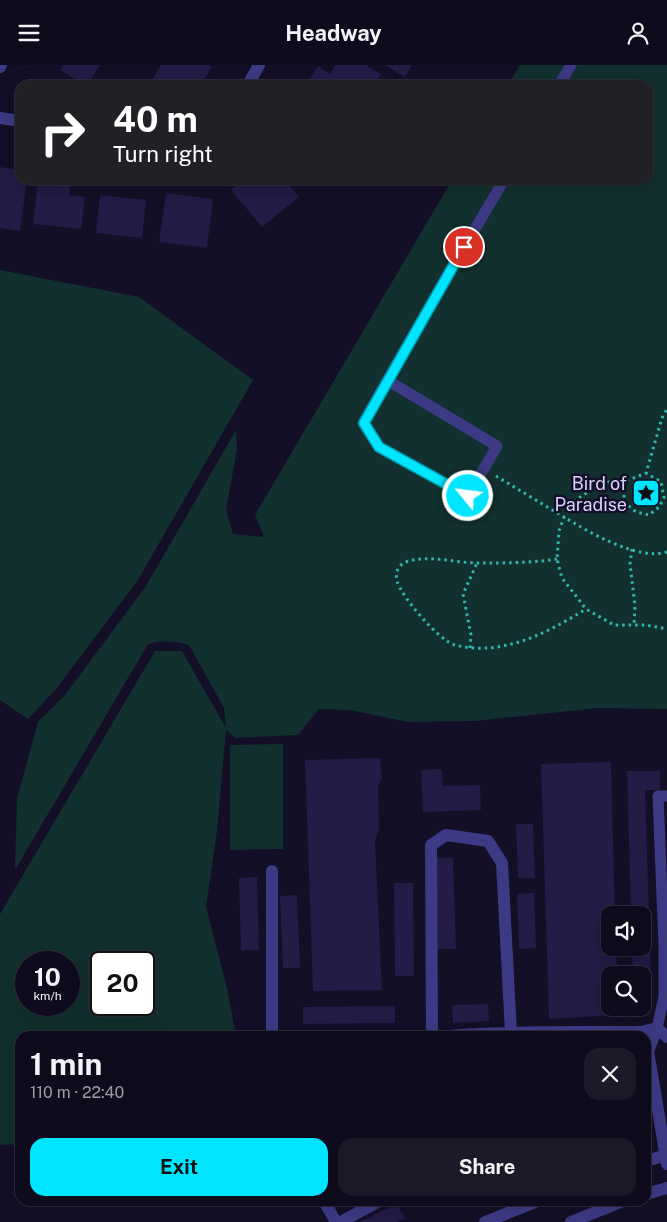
<!DOCTYPE html>
<meta charset="utf-8">
<style>
:root{--surface:#0e0b1c;--page:#1c1929;--text:#f1f3f6;--muted:#9b9ba3;--line:#2e2b3b;--accent:#00e5ff}
body{margin:0;font-family:"Public Sans",sans-serif;background:var(--page);color:var(--text);height:100vh;display:flex;flex-direction:column;font-size:19px;white-space:nowrap}
*{box-sizing:border-box;margin:0}
p{font-size:16px;color:var(--muted)}
.icon{flex:none;width:28px;height:28px;fill:none;stroke:currentColor;stroke-width:2;stroke-linecap:round;stroke-linejoin:round}
.map{position:relative;flex:1;overflow:hidden}
.side{position:absolute;left:15px;top:966px;width:636px;height:175px;display:flex;flex-direction:column;background:var(--surface);border-radius:15px;box-shadow:0 5px 20px #0002,0 0 0 1px var(--line)}
.side>*{flex:none}
.banner{position:absolute;left:15px;top:15px;width:638px;height:105px;border-radius:15px;box-shadow:0 5px 20px #0002,0 0 0 1px var(--line);background:#202124;color:#fff;overflow:hidden}
.fabs{position:absolute;left:601px;top:841px;display:grid;gap:10px}
.fabs a{display:grid;place-items:center;width:50px;height:50px;border-radius:10px;background:var(--surface);box-shadow:0 5px 20px #0002,0 0 0 1px var(--line);font-size:25px}
.speed{position:absolute;left:15px;top:886px;display:flex;gap:10px;font-size:25px;font-weight:700;text-align:center}
.speed>*{display:grid;place-content:center;width:65px;height:65px;border-radius:50%;background:var(--surface);box-shadow:0 5px 20px #0002,0 0 0 1px var(--line);line-height:1}
.speed small{font-size:12px;font-weight:400}
.speed .limit{border:2px solid #111;border-radius:8px;background:#fff;color:#111}
.pin{position:absolute;display:grid;place-items:center;width:42px;height:42px;color:#fff;margin:-21px;border:2px solid #fff;border-radius:50%;box-shadow:0 1px 5px #0007}
.me{position:absolute;width:55px;margin:-28px;rotate:299deg;stroke-linejoin:round;filter:drop-shadow(0 0 4px #0008)}
.turn{display:flex;align-items:center;gap:18px;height:105px;padding:0 15px;font-size:22px}
.turn .icon{width:65px;height:65px;stroke-width:2.5}
.turn b{display:block;font-size:35px;line-height:42px}
.round{display:grid;place-items:center;flex:none;width:52px;height:52px;border-radius:15px;background:var(--page)}
.summary{display:flex;align-items:center;justify-content:space-between;height:85px;padding:0 15px}
h1{font-size:30px;font-weight:700;line-height:38px}
.cta{display:flex;gap:10px;margin-top:auto;padding:10px 15px}
.cta a{flex:1;height:58px;border-radius:15px;background:var(--accent);color:#111;font-size:20px;font-weight:700;line-height:58px;text-align:center}
.cta a+a{background:var(--page);color:var(--text)}
header{display:flex;justify-content:space-between;align-items:center;height:65px;padding:0 15px;background:var(--surface);font-size:22px;font-weight:700}
.map>svg:first-child{display:block}
.green{fill:#12302f;fill-rule:evenodd}
.building{fill:#241b47}
.lines{fill:none;stroke-linecap:round;stroke-linejoin:round}
.path{stroke:#2fb8b0;stroke-width:3;stroke-dasharray:2.5 4;stroke-linecap:butt}
.service{stroke:#3d3a85;stroke-width:11}
.minor{stroke:#3d3a85;stroke-width:12}
.tertiary{stroke:#3d3a85;stroke-width:12}
.route-casing{stroke:#0095a6;stroke-width:12}
.route{stroke:#00e5ff;stroke-width:9}
.labels{text-anchor:middle;dominant-baseline:central;stroke-width:5;stroke-linejoin:round;paint-order:stroke}
.poi-label{font-size:18px;fill:#d9d4ff;stroke:#130f26;text-anchor:end}
</style>
<header><svg class="icon" aria-label="menu" viewBox="0 0 24 24"><path d="M4 6h16M4 12h16M4 18h16"/></svg>Headway<svg class="icon" aria-label="person" viewBox="0 0 24 24"><circle cx="12" cy="8" r="4"/><path d="M4 21q1-7 8-7t8 7"/></svg></header>
<div class="map">
<svg width="667" height="1157" viewBox="0 0 667 1157">
<rect width="100%" height="100%" fill="#130f26"/>
<path class="green" d="M520,0H667V644L598,643L475,656L408,657L350,645L319,644L298,670L235,673L226,665L217,766L206,842L227,923L236,971H20V1079L0,1080V849L155,586H182L226,663L224,643L189,580C177,576 160,575 148,579L15,805L17,733L38,657L65,630L146,521L236,365L237,384L226,445L233,469L264,472L255,450L452,115H648V20H508ZM26,898H69V940H26ZM101,898H144V940H101Z
M0,205L139,232L253,315L138,515L56,624L28,654L0,635Z
M283,679V784L230,785V680Z"/>
<path class="building" d="M63,0H100L88,20H85L60,5Z
M161,0H209L212,2L201,20H196L187,14L184,20H149Z
M335,0H366L381,9L375,20H306L318,1L330,9Z
M385,0H412L405,12Z
M0,102L20,105V115H27L20,166L0,163Z
M38,115H71L69,130L85,132L81,164L33,159Z
M243,115H264L266,117L269,115H285L299,132L262,162L231,125Z
M166,128L213,134L207,183L159,177Z
M100,130L146,135L142,173L96,168Z
M380,693L382,713L378,721L379,764L375,776L382,925L313,926L305,695Z
M611,697L615,850H610V882H616L617,910H610V942H618L619,950L549,954L541,699Z
M442,704L443,721L480,720L481,745L423,747L421,705Z
M627,706H660V725H645L652,944H642V910H633L632,882H642V850H631Z
M516,759H533L535,813H518Z
M434,793H453L456,884H437Z
M257,812L259,885H241L239,813Z
M394,818H413L414,911H395Z
M534,828L536,883L519,884L517,829Z
M297,830L300,903H283L280,831Z
M488,939L489,956L453,958L452,940Z
M395,941V958L303,959V942Z
M397,1139L405,1153L397,1157H359Z"/>
<g class="lines">
<path class="path" d="M496,411L564,452L576,435L592,424L609,417H624L646,408L662,353L667,344
M624,417V437L636,447L649,450L659,442L664,433L661,417L646,408
M632,484L630,499L635,541L634,560
M667,487C639,496 588,467 564,452L559,466L557,494L562,513L586,544L614,560H646L667,564
M557,494C531,498 504,498 478,498C455,498 428,489 406,497C398,500 395,508 397,516C401,531 439,576 455,580C502,592 547,568 586,544
M470,583L471,570L463,529L477,498"/>
<path class="service" d="M559,20L571,0
M387,315L497,381L468,431L379,382L363,358C409,276 456,196 504,115
M664,880L658,731H667
M657,963L664,932V880L667,875"/>
<path class="minor" d="M0,2L1,0
M248,20L259,0
M0,53L20,56
M657,963L648,986L667,1099
M657,963L667,972
M595,967H641L657,963
M272,971V806
M432,971L431,780L446,770L488,776L502,798L511,968
M449,971C498,967 546,967 595,967V971
M324,1136L336,1157
M341,1157L379,1136"/>
<path class="tertiary" d="M646,1096L667,1090
M646,1129L667,1123
M485,1157L538,1136
M571,1157L623,1136"/>
</g>
<g class="lines">
<g class="route-casing">
<path id="route" d="M464,182L364,358L379,382L468,431"/>
</g>
<use href="#route" class="route"/>
</g>
<defs>
<g id="sight-square" transform="scale(1.4375)"><rect x="-9" y="-9" width="18" height="18" rx="4" fill="#00e5ff" stroke="#130f26"/><path d="M0-6L1.8-2.2L6-1.7L2.9 1.2L3.7 5.4L0 3.3L-3.7 5.4L-2.9 1.2L-6-1.7L-1.8-2.2Z" fill="#111"/></g>
</defs>
<g fill-rule="evenodd">
<use href="#sight-square" x="646" y="428"/>
</g>
<g class="labels">
<g class="poi-label">
<text x="627" y="418">Bird of<tspan x="627" dy="21">Paradise</tspan></text>
</g>
</g>
</svg>
<div class="fabs">
<a><svg class="icon" aria-label="sound" viewBox="0 0 24 24"><path d="M4 9h4l5-4v14l-5-4H4zM17 9q2 3 0 6"/></svg></a>
<a><svg class="icon" aria-label="search" viewBox="0 0 24 24"><circle cx="10" cy="10" r="6"/><path d="M15 15l6 6"/></svg></a>
</div>
<div class="speed"><div>10<small>km/h</small></div><div class="limit">20</div></div>
<div class="pin" style="left:464px;top:182px;background:#d93025"><svg class="icon" aria-label="arrive" viewBox="0 0 24 24"><path d="M6 21V4h12l-3 4 3 4H6"/></svg></div>
<svg class="me" style="left:468px;top:431px" viewBox="-20 -20 40 40"><circle r="17" fill="#00e5ff" stroke="#fff" stroke-width="3"/><path d="M0-11L8 9 0 5-8 9z" fill="#fff"/></svg>
<div class="banner">
<div class="turn"><svg class="icon" aria-label="right" viewBox="0 0 24 24"><path d="M7 20v-9h11M14 6l5 5-5 5"/></svg><div><b>40 m</b>Turn right</div></div>
</div>
<section class="side">
<div class="summary"><div><h1>1 min</h1><p>110 m · 22:40</p></div><a class="round"><svg class="icon" aria-label="close" viewBox="0 0 24 24"><path d="M6 6l12 12M18 6L6 18"/></svg></a></div>
<div class="cta"><a>Exit</a><a>Share</a></div>
</section>
</div>
